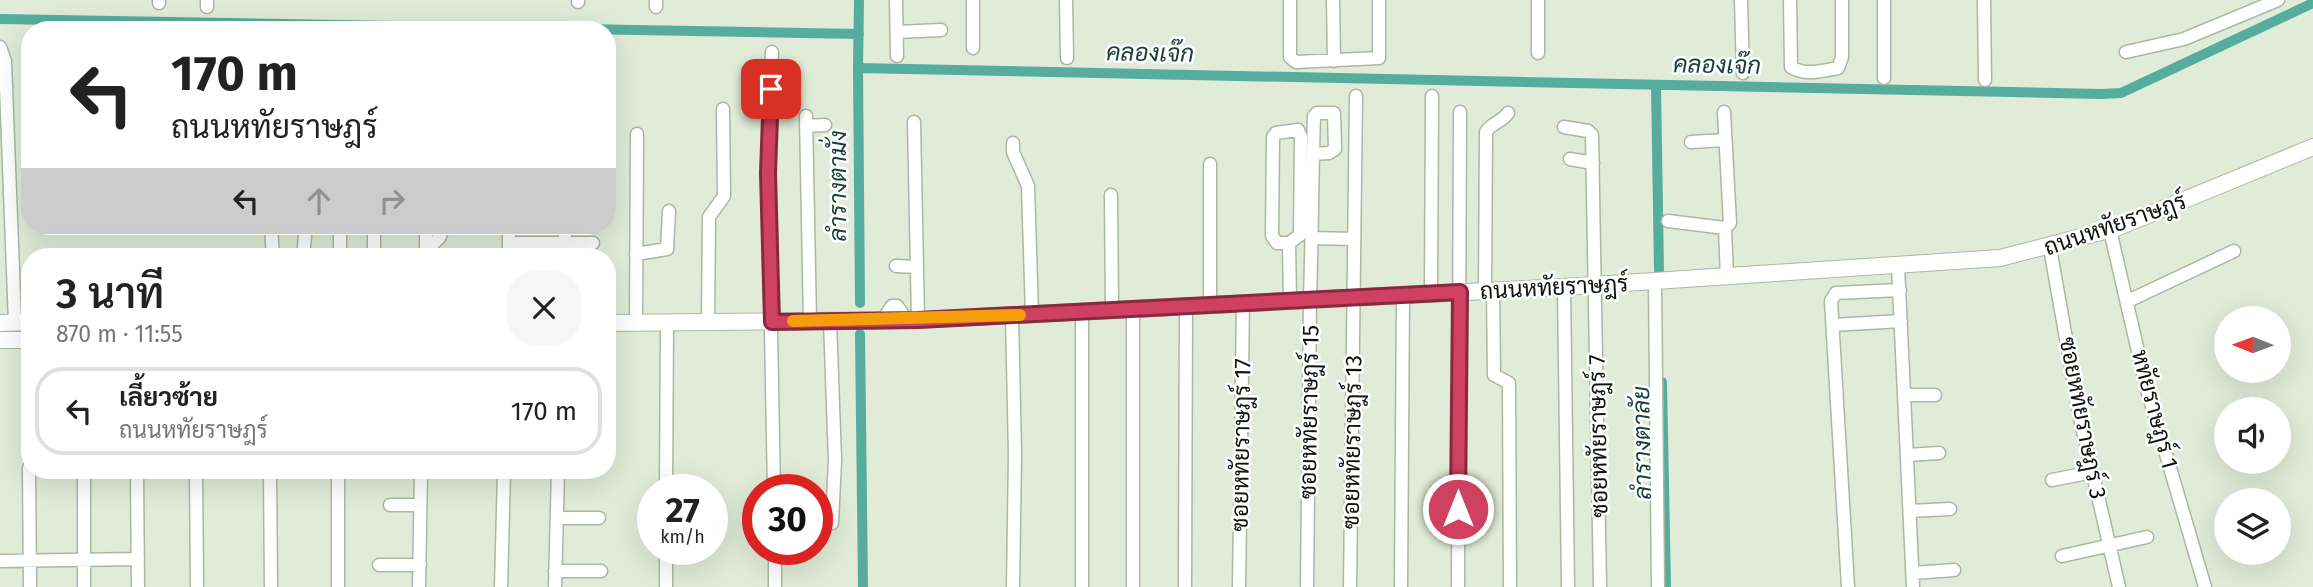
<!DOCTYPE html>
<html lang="th">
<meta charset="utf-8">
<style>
:root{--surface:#fff;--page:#f6f6f6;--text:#222;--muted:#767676;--line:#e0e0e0}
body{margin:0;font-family:"Fira Sans",Sarabun,sans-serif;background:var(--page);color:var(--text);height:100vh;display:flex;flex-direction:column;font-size:26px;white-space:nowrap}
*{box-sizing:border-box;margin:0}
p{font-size:23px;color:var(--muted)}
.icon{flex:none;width:38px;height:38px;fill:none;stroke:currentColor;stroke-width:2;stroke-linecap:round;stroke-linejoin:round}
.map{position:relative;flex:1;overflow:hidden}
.side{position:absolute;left:21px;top:248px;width:595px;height:231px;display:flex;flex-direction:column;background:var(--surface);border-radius:28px;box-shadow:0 7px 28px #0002}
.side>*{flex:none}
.banner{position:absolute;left:21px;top:21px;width:595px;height:214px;border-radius:28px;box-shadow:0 7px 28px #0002;background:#fff;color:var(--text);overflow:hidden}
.needle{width:46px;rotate:271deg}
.fabs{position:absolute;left:2214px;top:306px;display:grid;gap:14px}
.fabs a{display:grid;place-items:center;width:77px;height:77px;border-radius:50%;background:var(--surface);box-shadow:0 7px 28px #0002;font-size:35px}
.speed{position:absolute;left:637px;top:474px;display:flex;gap:14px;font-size:35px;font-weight:700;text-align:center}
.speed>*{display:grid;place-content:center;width:91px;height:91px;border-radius:50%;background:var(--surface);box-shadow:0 7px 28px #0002;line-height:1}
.speed small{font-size:18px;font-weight:400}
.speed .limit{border:10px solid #d22;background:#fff;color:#111}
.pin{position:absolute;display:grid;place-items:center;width:60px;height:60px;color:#fff;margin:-30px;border-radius:14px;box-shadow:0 4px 10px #0006}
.me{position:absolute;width:77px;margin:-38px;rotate:0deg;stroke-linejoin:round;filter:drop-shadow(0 0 5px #0008)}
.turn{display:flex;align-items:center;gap:24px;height:147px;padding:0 35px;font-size:32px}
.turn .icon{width:91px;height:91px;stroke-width:2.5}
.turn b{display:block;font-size:49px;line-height:60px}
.lanes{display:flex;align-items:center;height:66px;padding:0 35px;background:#0003;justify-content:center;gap:35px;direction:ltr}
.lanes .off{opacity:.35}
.round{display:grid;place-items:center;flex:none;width:74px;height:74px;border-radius:28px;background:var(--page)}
.headline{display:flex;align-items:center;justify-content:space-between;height:119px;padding:0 35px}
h1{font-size:42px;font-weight:600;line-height:52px}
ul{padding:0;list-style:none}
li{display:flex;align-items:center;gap:21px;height:88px;margin:0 14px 10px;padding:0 21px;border:4px solid var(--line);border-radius:28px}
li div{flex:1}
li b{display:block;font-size:26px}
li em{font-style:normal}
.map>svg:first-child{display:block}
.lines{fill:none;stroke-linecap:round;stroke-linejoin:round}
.canal{stroke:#55ad9e;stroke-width:10}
.minor-casing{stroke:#abb7a3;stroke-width:15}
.major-casing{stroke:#abb7a3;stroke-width:18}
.minor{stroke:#fff;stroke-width:12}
.major{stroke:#fff;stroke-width:16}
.route-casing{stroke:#872a3f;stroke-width:18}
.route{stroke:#d04161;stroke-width:12}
.slow{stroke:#f59e0b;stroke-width:12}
.labels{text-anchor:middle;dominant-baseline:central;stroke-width:5;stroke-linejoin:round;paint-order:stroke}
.street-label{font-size:23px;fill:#10140d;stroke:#fff}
.water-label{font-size:24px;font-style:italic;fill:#174039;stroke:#fff}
</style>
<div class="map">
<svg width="2313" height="587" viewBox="0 0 2313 587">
<rect width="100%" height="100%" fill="#e0ecd7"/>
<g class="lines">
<path class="canal" d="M859,0L858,68L2101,94L2121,93L2313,3
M0,19L859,34
M858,68L860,303
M1656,85L1659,271
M860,334L863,587
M1662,382L1666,587"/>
<g class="minor-casing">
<path id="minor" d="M159,0V3
M207,0V7
M578,0V2
M656,0V7
M896,0L897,56
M973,0V48
M1066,0L1067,58
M1290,0V57L1296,62L1379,58V0
M1333,0L1334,61
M1538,0V53
M1741,0L1743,73
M1790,0L1791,67C1805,76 1822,71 1838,68L1842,57V0
M1884,0V78
M1984,0L1985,80
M897,32L941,30
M0,47L5,61L15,323
M772,52L768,172L774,490
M2126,52L2184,39L2278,0
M1724,112L1730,223L1725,228L1727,277
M806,116L810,321
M914,122L918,320
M806,126L825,125
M1564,127L1588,131L1592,135L1600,587
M1298,130L1301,137L1300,235L1289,243H1277L1272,236L1273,137L1276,133Z
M1691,142L1725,140
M1013,143V152L1028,186L1032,315
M1570,159L1593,163
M1210,164V304
M1111,195L1112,310
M1668,221L1725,228
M271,226L273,257
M340,226V257
M2110,230L2146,386L2205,587
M1312,238L1354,239
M509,243H593
M565,243V226
M1289,243L1290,300
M2050,248L2080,418L2119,587
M426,251V226
M636,254L667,249L669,211
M303,257L306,226
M374,257V226
M425,257L426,251L439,238L444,227
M509,257V226
M896,266L917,267
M1898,266L1913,587
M1655,282L1658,587
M1564,287L1568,587
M1485,291L1486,132C1491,123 1502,122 1508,113
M1493,291L1494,375L1509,383L1510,587
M1431,293L1432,96
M2128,301L2234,251
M1133,309V587
M1012,315L1015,455L1013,587
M830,321L835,460L832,523
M882,321L892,306H897L907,320
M636,322L637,134
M708,323L709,217L724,196L723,109
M1833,325L1901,321
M1905,395H1935
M1908,455L1939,453
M29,468L30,587
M137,471L138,587
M196,471L197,587
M270,471L271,587
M2052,480L2093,472
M666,490L667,322
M390,505H420
M1910,511L1950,509
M557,518H599
M775,550V587
M2062,556L2147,537
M0,561L138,559
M379,565H420
M555,571H601
M1913,573L1954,570
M84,587V471
M338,587V471
M419,587L421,471
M501,587L504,471
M555,587L558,471
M666,587V550
M1082,587V312
M1185,587L1186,306
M1239,587L1243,302
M1307,587L1310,299C1312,238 1312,177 1314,116L1317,113H1334L1335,149L1329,153L1313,154
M1350,587L1356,96
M1401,587L1403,294
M1458,587L1460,112
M1848,587L1831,301L1836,293L1900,290"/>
</g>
<g class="major-casing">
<path id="major" d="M0,323L30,322
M607,323L918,320L1564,287L2000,258L2116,228L2313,147
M0,340H30"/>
</g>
<use href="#minor" class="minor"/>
<use href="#major" class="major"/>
</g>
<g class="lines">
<g class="route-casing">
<path id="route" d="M771,89L768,173L772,322L918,320L1460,292L1458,509"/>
</g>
<use href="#route" class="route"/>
<path class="slow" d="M793,321L1020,315"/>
</g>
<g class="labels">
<g class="street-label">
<text transform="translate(2115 224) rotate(-19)">ถนนหทัยราษฎร์</text>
<text transform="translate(1554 287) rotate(-3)">ถนนหทัยราษฎร์</text>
<text transform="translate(2155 409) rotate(75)">หทัยราษฎร์ 1</text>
<text transform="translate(1309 412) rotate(-89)">ซอยหทัยราษฎร์ 15</text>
<text transform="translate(2083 418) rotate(79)">ซอยหทัยราษฎร์ 3</text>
<text transform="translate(1598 436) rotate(-91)">ซอยหทัยราษฎร์ 7</text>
<text transform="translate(1352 442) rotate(-89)">ซอยหทัยราษฎร์ 13</text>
<text transform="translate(1241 445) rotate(-89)">ซอยหทัยราษฎร์ 17</text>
</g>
<g class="water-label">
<text transform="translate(1150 53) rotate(1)">คลองเจ๊ก</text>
<text transform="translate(1717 65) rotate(1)">คลองเจ๊ก</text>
<text transform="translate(838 186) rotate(-90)">ลำรางตามั่ง</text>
<text transform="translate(1642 443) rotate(-91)">ลำรางตาลัย</text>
</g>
</g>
</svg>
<div class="fabs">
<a><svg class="needle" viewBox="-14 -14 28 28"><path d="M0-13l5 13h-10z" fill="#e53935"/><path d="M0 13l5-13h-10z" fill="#767676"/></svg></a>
<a><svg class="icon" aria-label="sound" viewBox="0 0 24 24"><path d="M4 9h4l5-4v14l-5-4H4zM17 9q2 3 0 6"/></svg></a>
<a><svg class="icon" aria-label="layers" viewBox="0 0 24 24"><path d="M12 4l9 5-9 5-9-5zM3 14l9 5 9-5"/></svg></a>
</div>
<div class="speed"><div>27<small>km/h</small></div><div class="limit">30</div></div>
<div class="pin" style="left:771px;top:89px;background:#d93025"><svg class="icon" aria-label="arrive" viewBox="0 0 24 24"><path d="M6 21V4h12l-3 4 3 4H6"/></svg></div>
<svg class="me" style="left:1458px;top:509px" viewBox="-20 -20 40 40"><circle r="17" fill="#d04161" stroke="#fff" stroke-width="3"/><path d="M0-11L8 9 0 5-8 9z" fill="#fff"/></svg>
<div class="banner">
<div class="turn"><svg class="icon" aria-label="left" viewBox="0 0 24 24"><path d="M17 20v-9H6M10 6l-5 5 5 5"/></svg><div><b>170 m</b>ถนนหทัยราษฎร์</div></div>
<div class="lanes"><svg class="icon" aria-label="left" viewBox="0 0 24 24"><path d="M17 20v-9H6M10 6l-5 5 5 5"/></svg><svg class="icon off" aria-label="ahead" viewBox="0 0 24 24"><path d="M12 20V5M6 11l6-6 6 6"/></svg><svg class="icon off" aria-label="right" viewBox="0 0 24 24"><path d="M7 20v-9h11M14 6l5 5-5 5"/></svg></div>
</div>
<section class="side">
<div class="headline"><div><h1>3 นาที</h1><p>870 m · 11:55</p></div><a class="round"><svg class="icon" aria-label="close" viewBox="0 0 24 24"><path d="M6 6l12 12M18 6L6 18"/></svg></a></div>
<ul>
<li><svg class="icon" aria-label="left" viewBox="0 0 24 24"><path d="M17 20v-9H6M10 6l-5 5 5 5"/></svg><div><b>เลี้ยวซ้าย</b><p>ถนนหทัยราษฎร์</p></div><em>170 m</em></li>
</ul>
</section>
</div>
